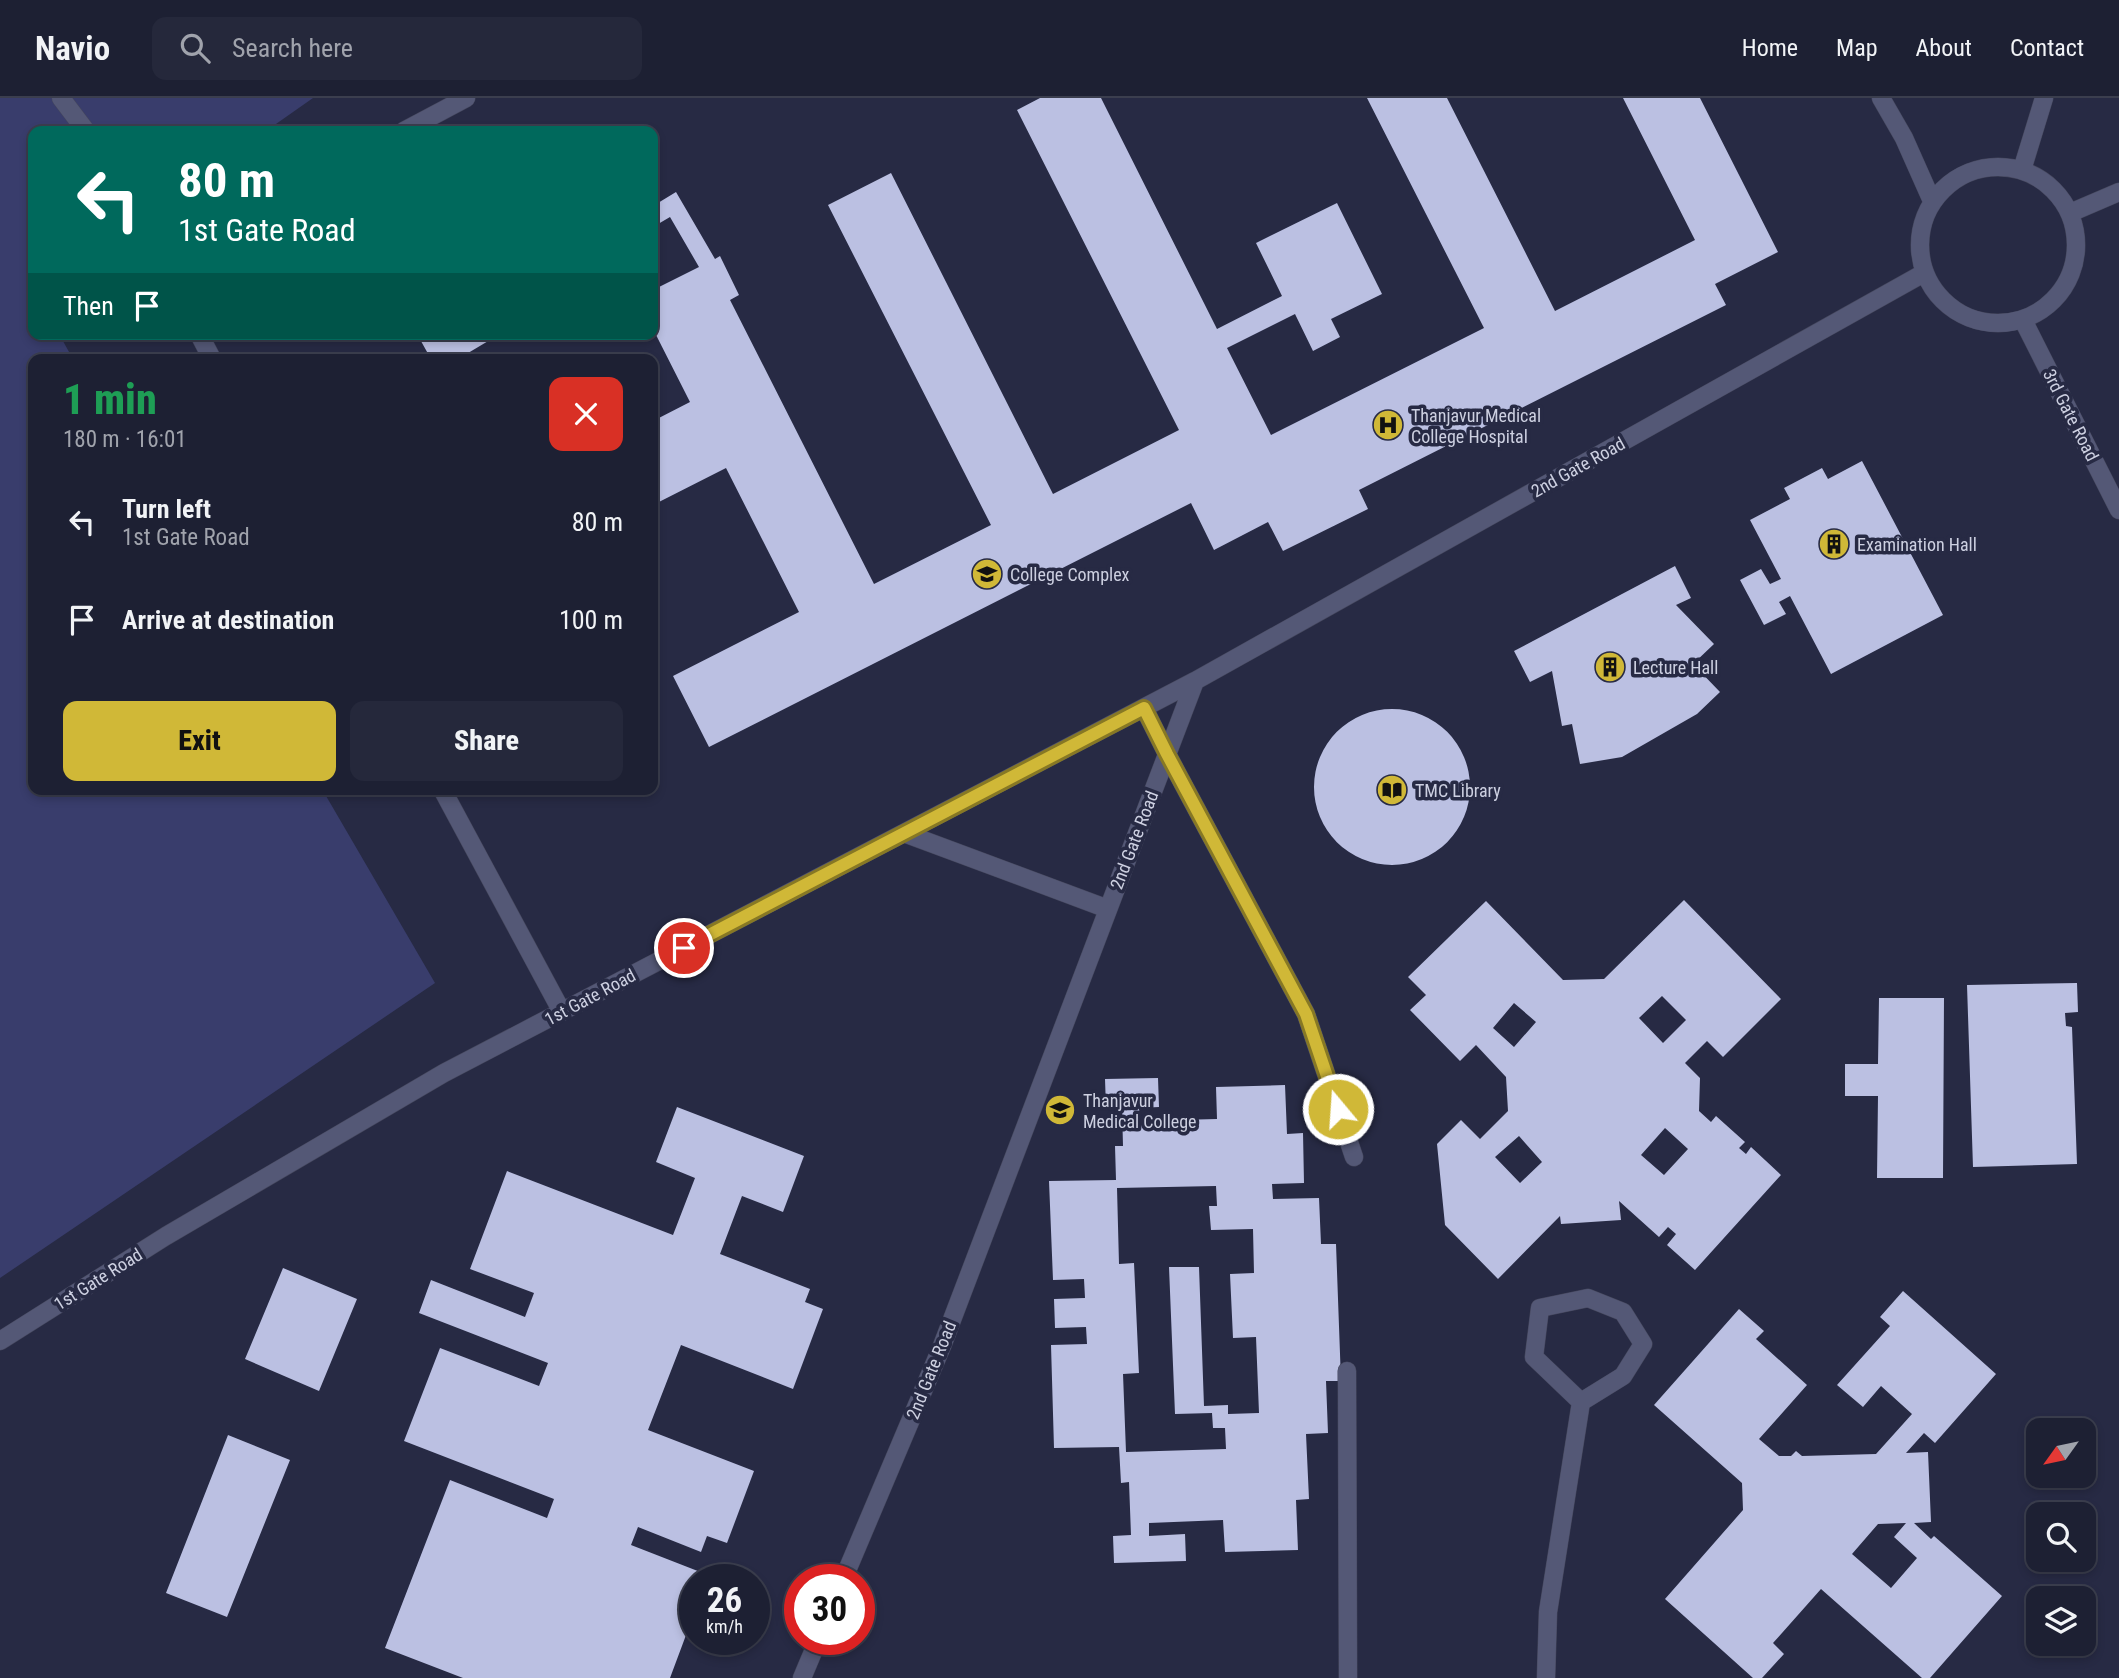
<!DOCTYPE html>
<meta charset="utf-8">
<style>
:root{--surface:#1d2033;--page:#25283b;--text:#f1f3f6;--muted:#a0a3ac;--line:#3b3e4e;--accent:#d0b837}
body{margin:0;font-family:"Roboto Condensed",sans-serif;background:var(--page);color:var(--text);height:100vh;display:flex;flex-direction:column;font-size:26px;white-space:nowrap}
*{box-sizing:border-box;margin:0}
p{font-size:23px;color:var(--muted)}
.icon{flex:none;width:38px;height:38px;fill:none;stroke:currentColor;stroke-width:2;stroke-linecap:round;stroke-linejoin:round}
.map{position:relative;flex:1;overflow:hidden}
.sheet{position:absolute;left:28px;top:256px;width:630px;height:441px;display:flex;flex-direction:column;background:var(--surface);border-radius:14px;box-shadow:0 4px 10px #0003,0 0 0 2px var(--line)}
.sheet>*{flex:none}
.guide{position:absolute;left:28px;top:28px;width:630px;height:214px;border-radius:14px;box-shadow:0 4px 10px #0003,0 0 0 2px var(--line);background:#00695c;color:#fff;overflow:hidden}
.needle{width:46px;rotate:237deg}
.fabs{position:absolute;left:2026px;top:1320px;display:grid;gap:14px}
.fabs a{display:grid;place-items:center;width:70px;height:70px;border-radius:14px;background:var(--surface);box-shadow:0 4px 10px #0003,0 0 0 2px var(--line);font-size:35px}
.speed{position:absolute;left:679px;top:1466px;display:flex;gap:14px;font-size:35px;font-weight:700;text-align:center}
.speed>*{display:grid;place-content:center;width:91px;height:91px;border-radius:50%;background:var(--surface);box-shadow:0 4px 10px #0003,0 0 0 2px var(--line);line-height:1}
.speed small{font-size:18px;font-weight:400}
.speed .limit{border:10px solid #d22;background:#fff;color:#111}
.pin{position:absolute;display:grid;place-items:center;width:60px;height:60px;color:#fff;margin:-30px;border:4px solid #fff;border-radius:50%;box-shadow:0 2px 7px #0007}
.me{position:absolute;width:77px;margin:-38px;rotate:342deg;stroke-linejoin:round;filter:drop-shadow(0 0 5px #0008)}
.turn{display:flex;align-items:center;gap:24px;height:147px;padding:0 35px;font-size:32px}
.turn .icon{width:91px;height:91px;stroke-width:2.5}
.turn b{display:block;font-size:49px;line-height:60px}
.then{display:flex;align-items:center;height:66px;padding:0 35px;background:#0003;gap:14px;font-size:26px}
.round{display:grid;place-items:center;flex:none;width:74px;height:74px;border-radius:14px;background:var(--page)}
.headline{display:flex;align-items:center;justify-content:space-between;height:119px;padding:0 35px}
h1{font-size:42px;font-weight:800;line-height:52px;color:#1e9e55}
.action{display:flex;gap:14px;margin-top:auto;padding:14px 35px}
.action a{flex:1;height:80px;border-radius:14px;background:var(--accent);color:#111;font-size:28px;font-weight:800;line-height:80px;text-align:center}
.action a+a{background:var(--page);color:var(--text)}
ul{padding:0;list-style:none}
li{display:flex;align-items:center;gap:21px;height:98px;padding:0 35px}
li div{flex:1}
li b{display:block;font-size:26px}
li em{font-style:normal}
header{display:flex;align-items:center;gap:42px;box-sizing:border-box;height:98px;padding:0 35px;background:var(--surface);border-bottom:2px solid var(--line)}
header strong{font-size:33px}
nav{display:flex;gap:38px;margin-inline-start:auto;font-size:24px}
.search{width:490px;height:63px;background:var(--page);display:flex;align-items:center;gap:18px;box-sizing:border-box;padding:0 24px;border-radius:14px;color:var(--muted);font-size:26px}
.map>svg:first-child{display:block}
.green{fill:#393d6c}
.building{fill:#bbc0e2;fill-rule:evenodd}
.lines{fill:none;stroke-linecap:round;stroke-linejoin:round}
.minor-casing{stroke:#45475d;stroke-width:19}
.minor{stroke:#545876;stroke-width:18}
.route-casing{stroke:#877824;stroke-width:18}
.route{stroke:#d0b837;stroke-width:12}
.labels{text-anchor:middle;dominant-baseline:central;stroke-width:7;stroke-linejoin:round;paint-order:stroke}
.poi-label{font-size:18px;fill:#cdd0e1;stroke:#272a44;text-anchor:start}
.street-label{font-size:18px;fill:#cdd0e1;stroke:#272a44}
</style>
<header>
<strong>Navio</strong>
<div class="search"><svg class="icon" aria-label="search" viewBox="0 0 24 24"><circle cx="10" cy="10" r="6"/><path d="M15 15l6 6"/></svg>Search here</div>
<nav><a>Home</a><a>Map</a><a>About</a><a>Contact</a></nav>
</header>
<div class="map">
<svg width="2119" height="1580" viewBox="0 0 2119 1580">
<rect width="100%" height="100%" fill="#272a44"/>
<path class="green" d="M0,0H313L266,33H33V236H59L73,261H33V691H322L435,885L0,1180Z"/>
<path class="building" d="M1040,0H1101L1217,231L1282,198L1256,145L1337,105L1382,196L1331,221L1340,239L1313,253L1295,216L1227,250L1271,337L1484,230L1367,0H1447L1555,213L1695,142L1623,0H1700L1778,154L1715,186L1726,207L1359,392L1368,411L1283,453L1268,424L1214,452L1191,405L709,649L673,578L799,514L726,370L653,407V323L690,304L653,231V192L699,169L670,119L653,129V108L676,94L715,161L720,158L739,197L730,202L874,486L991,427L828,107L891,75L1053,396L1179,332L1017,12Z
M417,236H500L458,261H431Z
M1862,363L1943,517L1831,576L1790,498L1779,504L1786,516L1764,527L1740,482L1761,471L1770,486L1781,481L1750,422L1790,401L1784,390L1822,370L1828,381Z
M1675,468L1691,500L1676,507L1714,546L1693,566L1720,594L1697,616L1622,659L1580,666L1572,626L1562,628L1552,573L1530,584L1514,553Z
M1314 689a78 78 0 1 1 156 0a78 78 0 1 1-156 0Z
M1684,802L1781,901L1723,959L1707,943L1685,965L1700,980L1699,1013L1711,1024L1716,1018L1745,1044L1739,1050L1746,1056L1751,1049L1781,1077L1695,1172L1667,1147L1676,1136L1668,1129L1659,1139L1619,1103L1621,1122L1561,1126L1560,1118L1498,1181L1445,1127L1437,1046L1461,1022L1480,1041L1508,1013L1506,979L1476,947L1460,963L1410,912L1426,897L1408,879L1486,803L1563,882L1604,881ZM1662,898L1686,922L1663,945L1639,920ZM1514,905L1536,924L1514,949L1493,930ZM1665,1030L1688,1051L1664,1077L1641,1057ZM1519,1038L1542,1064L1520,1085L1495,1059Z
M2077,885L2078,914L2065,915L2066,928L2072,929L2077,1066L1973,1069L1967,887Z
M1879,900H1944L1943,1080H1877L1878,998H1845V966H1878Z
M1158,980L1159,1009L1139,1010L1140,1023L1217,1021L1216,989L1285,987L1287,1036L1303,1035L1304,1085L1272,1086L1273,1101L1319,1100L1321,1146H1336L1341,1283H1326L1328,1335L1306,1336L1309,1401L1296,1402L1298,1452L1225,1454L1223,1422L1149,1425V1438L1185,1436L1186,1463L1114,1465L1113,1438L1131,1437L1129,1384L1121,1385L1119,1349L1054,1350L1051,1247L1087,1246L1086,1229L1055,1230L1054,1201L1085,1200L1084,1181L1053,1182L1049,1083L1116,1082L1115,1048H1123L1122,1010H1106L1105,981ZM1216,1088L1217,1108H1209L1211,1132L1253,1131L1254,1175L1230,1176L1233,1240L1256,1239L1259,1315L1228,1316V1307L1204,1308L1199,1169H1169L1175,1316L1212,1315L1213,1330H1225L1226,1351L1126,1354L1123,1276L1139,1275L1134,1165L1119,1166L1117,1090Z
M677,1009L804,1058L783,1114L742,1098L720,1156L810,1191L805,1204L823,1211L793,1291L681,1247L648,1332L754,1373L727,1445L707,1438L701,1454L638,1429L631,1447L708,1477L706,1482H695V1513L670,1580H463L385,1550L450,1382L547,1420L554,1401L404,1343L440,1250L539,1288L548,1265L419,1215L431,1182L525,1219L534,1195L470,1171L507,1073L673,1137L695,1080L656,1064Z
M283,1170L357,1201L319,1293L245,1261Z
M1903,1193L1996,1276L1935,1345L1924,1335L1906,1355L1928,1354L1931,1424L1914,1425L1931,1441L1934,1438L2002,1498L1930,1580H1922L1821,1491L1773,1545L1784,1556L1762,1580H1753L1665,1501L1743,1412L1742,1385L1654,1307L1739,1211L1764,1233L1756,1241L1807,1287L1759,1341L1779,1358H1791L1796,1353L1802,1358L1876,1356L1912,1316L1881,1288L1863,1309L1837,1287L1890,1228L1880,1219ZM1906,1425L1894,1439L1917,1460L1891,1490L1852,1456L1878,1426Z
M228,1337L290,1362L227,1519L166,1495Z"/>
<g class="lines">
<g class="minor-casing">
<path id="minor" d="M61,0L86,33
M1881,0L1904,40L1932,103
M404,33L466,0
M1920 147a78 78 0 1 1 156 0a78 78 0 1 1-156 0Z
M2022,72L2044,0
M2070,115L2119,94
M2023,222L2119,412
M199,236L212,261
M1144,610L1167,656L1306,916L1354,1059
M442,691L562,914
M904,735L1108,811
M0,1243L166,1138L444,975L1195,583L1924,175
M1347,1273L1348,1580
M843,1482L942,1248L1195,583
M802,1580L818,1542
M1546,1580L1548,1514L1581,1304L1623,1278L1643,1246L1623,1214L1588,1200L1540,1210L1534,1259L1581,1304"/>
</g>
<use href="#minor" class="minor"/>
</g>
<g class="lines">
<g class="route-casing">
<path id="route" d="M684,850L1144,610L1167,656L1306,916L1338,1011"/>
</g>
<use href="#route" class="route"/>
</g>
<defs>
<g id="hospital-disc" transform="scale(1.575)"><circle r="9.5" fill="#d0b837" stroke="#272a44"/><path d="M-5-5h3v3.5h4V-5h3V5h-3V1.5h-4V5h-3Z" fill="#111"/></g>
<g id="building-disc" transform="scale(1.575)"><circle r="9.5" fill="#d0b837" stroke="#272a44"/><path d="M-4-6H4V6H1V3H-1V6H-4ZM-2.5-4.3h1.7v1.8h-1.7ZM.8-4.3h1.7v1.8H.8ZM-2.5-1h1.7V.8h-1.7ZM.8-1h1.7V.8H.8Z" fill="#111"/></g>
<g id="university-disc" transform="scale(1.575)"><circle r="9.5" fill="#d0b837" stroke="#272a44"/><path d="M0-5L7-2L0 1L-7-2ZM-4 1L0 2.5L4 1V4Q0 6-4 4Z" fill="#111"/></g>
<g id="library-disc" transform="scale(1.575)"><circle r="9.5" fill="#d0b837" stroke="#272a44"/><path d="M-6-4Q-3-5.5-.7-3.5V5Q-3 3-6 4ZM6-4Q3-5.5 .7-3.5V5Q3 3 6 4Z" fill="#111"/></g>
</defs>
<g fill-rule="evenodd">
<use href="#hospital-disc" x="1388" y="327"/>
<use href="#building-disc" x="1834" y="446"/>
<use href="#university-disc" x="987" y="476"/>
<use href="#building-disc" x="1610" y="569"/>
<use href="#library-disc" x="1392" y="692"/>
<use href="#university-disc" x="1060" y="1012"/>
</g>
<g class="labels">
<g class="poi-label">
<text x="1411" y="317">Thanjavur Medical<tspan x="1411" dy="21">College Hospital</tspan></text>
<text x="1857" y="446">Examination Hall</text>
<text x="1010" y="476">College Complex</text>
<text x="1633" y="569">Lecture Hall</text>
<text x="1415" y="692">TMC Library</text>
<text x="1083" y="1002">Thanjavur<tspan x="1083" dy="21">Medical College</tspan></text>
</g>
<g class="street-label">
<text transform="translate(2071 317) rotate(63)">3rd Gate Road</text>
<text transform="translate(1578 369) rotate(-29)">2nd Gate Road</text>
<text transform="translate(1134 742) rotate(-69)">2nd Gate Road</text>
<text transform="translate(590 899) rotate(-28)">1st Gate Road</text>
<text transform="translate(98 1181) rotate(-32)">1st Gate Road</text>
<text transform="translate(931 1272) rotate(-68)">2nd Gate Road</text>
</g>
</g>
</svg>
<div class="fabs">
<a><svg class="needle" viewBox="-14 -14 28 28"><path d="M0-13l5 13h-10z" fill="#e53935"/><path d="M0 13l5-13h-10z" fill="#a0a3ac"/></svg></a>
<a><svg class="icon" aria-label="search" viewBox="0 0 24 24"><circle cx="10" cy="10" r="6"/><path d="M15 15l6 6"/></svg></a>
<a><svg class="icon" aria-label="layers" viewBox="0 0 24 24"><path d="M12 4l9 5-9 5-9-5zM3 14l9 5 9-5"/></svg></a>
</div>
<div class="speed"><div>26<small>km/h</small></div><div class="limit">30</div></div>
<div class="pin" style="left:684px;top:850px;background:#d93025"><svg class="icon" aria-label="arrive" viewBox="0 0 24 24"><path d="M6 21V4h12l-3 4 3 4H6"/></svg></div>
<svg class="me" style="left:1338px;top:1011px" viewBox="-20 -20 40 40"><circle r="17" fill="#d0b837" stroke="#fff" stroke-width="3"/><path d="M0-11L8 9 0 5-8 9z" fill="#fff"/></svg>
<div class="guide">
<div class="turn"><svg class="icon" aria-label="left" viewBox="0 0 24 24"><path d="M17 20v-9H6M10 6l-5 5 5 5"/></svg><div><b>80 m</b>1st Gate Road</div></div>
<div class="then">Then<svg class="icon" aria-label="arrive" viewBox="0 0 24 24"><path d="M6 21V4h12l-3 4 3 4H6"/></svg></div>
</div>
<section class="sheet">
<div class="headline"><div><h1>1 min</h1><p>180 m · 16:01</p></div><a class="round" style="background:#d93025;color:#fff"><svg class="icon" aria-label="close" viewBox="0 0 24 24"><path d="M6 6l12 12M18 6L6 18"/></svg></a></div>
<ul>
<li><svg class="icon" aria-label="left" viewBox="0 0 24 24"><path d="M17 20v-9H6M10 6l-5 5 5 5"/></svg><div><b>Turn left</b><p>1st Gate Road</p></div><em>80 m</em></li>
<li><svg class="icon" aria-label="arrive" viewBox="0 0 24 24"><path d="M6 21V4h12l-3 4 3 4H6"/></svg><div><b>Arrive at destination</b></div><em>100 m</em></li>
</ul>
<div class="action"><a>Exit</a><a>Share</a></div>
</section>
</div>
